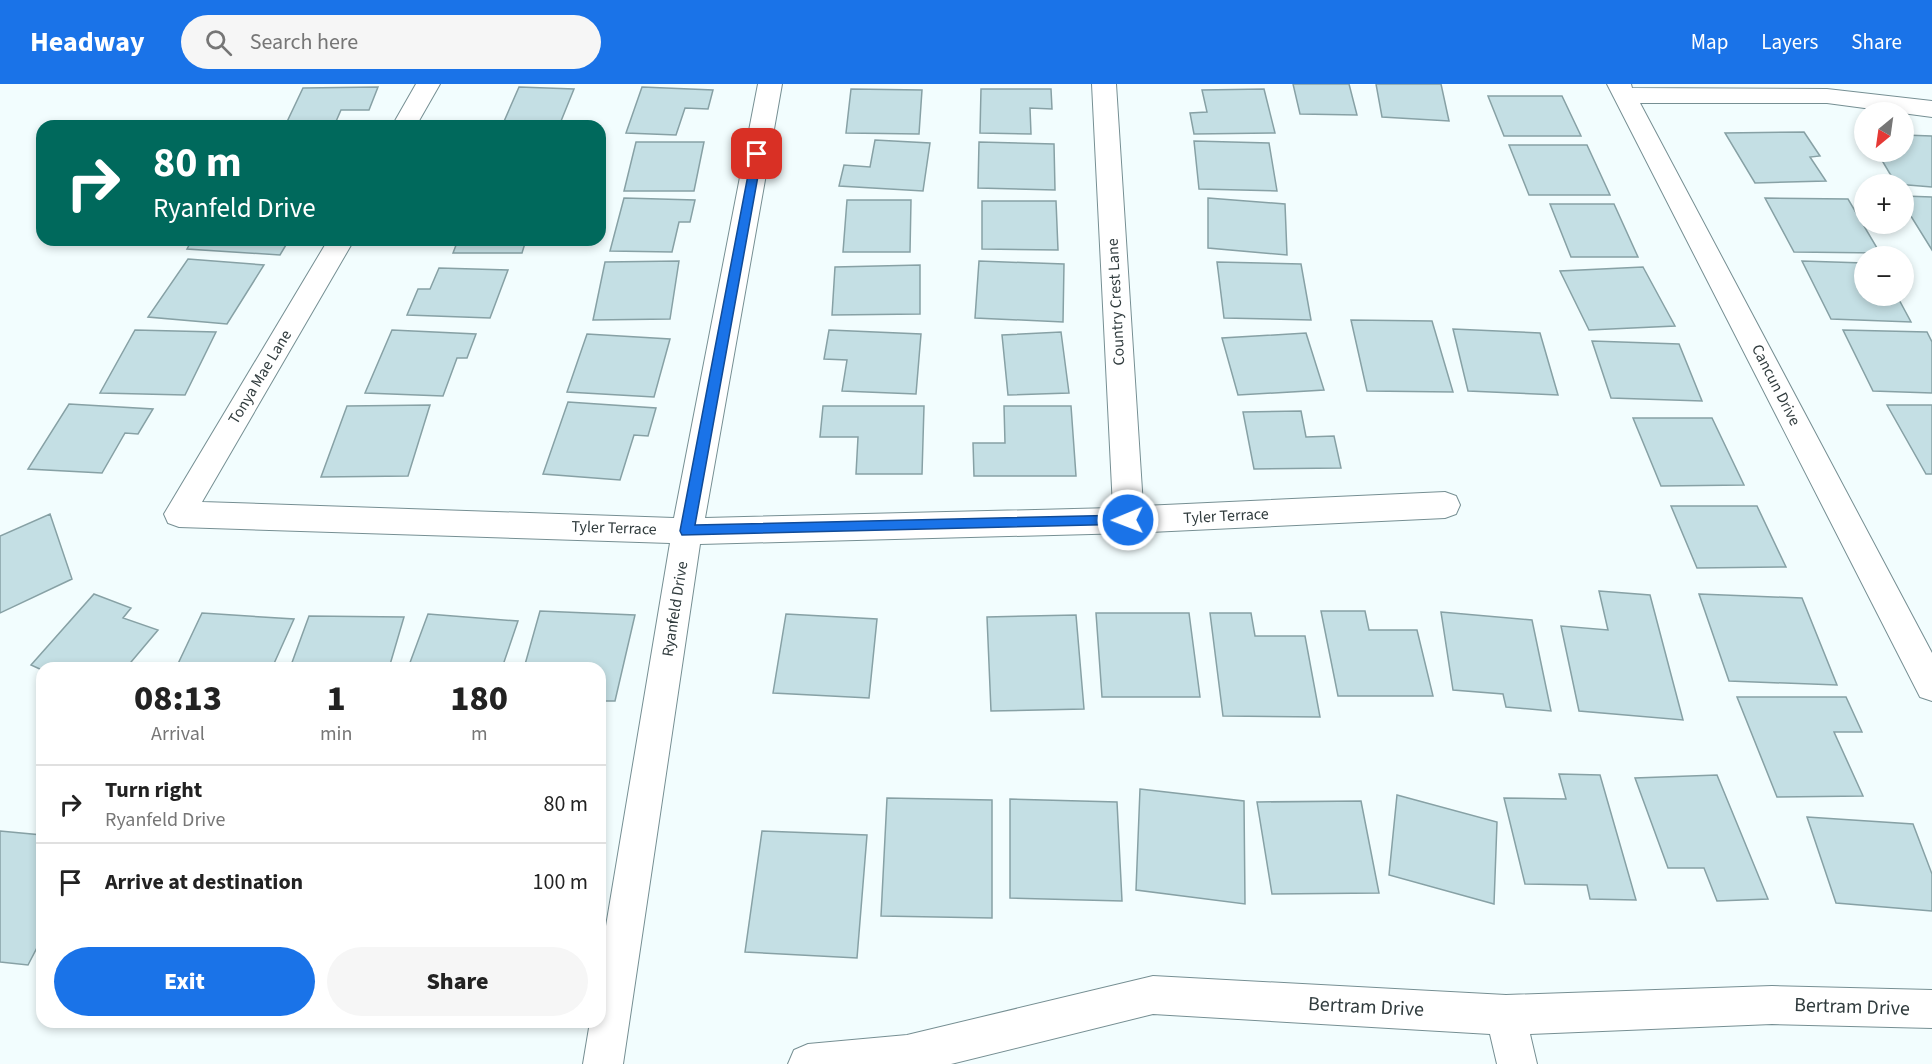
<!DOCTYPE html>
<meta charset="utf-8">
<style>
:root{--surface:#fff;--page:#f6f6f6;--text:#222;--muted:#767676;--line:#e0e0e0;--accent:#1a73e8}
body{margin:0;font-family:"Source Sans 3",sans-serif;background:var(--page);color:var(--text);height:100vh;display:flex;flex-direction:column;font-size:22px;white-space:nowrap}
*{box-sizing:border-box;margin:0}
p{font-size:20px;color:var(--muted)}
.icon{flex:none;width:33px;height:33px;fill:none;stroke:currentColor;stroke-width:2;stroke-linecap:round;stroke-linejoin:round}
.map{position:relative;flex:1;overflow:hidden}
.details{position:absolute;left:36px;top:578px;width:570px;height:366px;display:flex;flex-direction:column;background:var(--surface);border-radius:18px;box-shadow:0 3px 9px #0003}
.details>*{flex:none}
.top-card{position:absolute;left:36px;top:36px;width:570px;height:126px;border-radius:18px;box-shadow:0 3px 9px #0003;background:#00695c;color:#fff;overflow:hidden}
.needle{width:39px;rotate:209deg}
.fabs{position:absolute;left:1854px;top:18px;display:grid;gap:12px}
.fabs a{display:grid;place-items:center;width:60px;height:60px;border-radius:50%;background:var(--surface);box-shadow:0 3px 9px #0003;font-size:30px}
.pin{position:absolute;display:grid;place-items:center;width:51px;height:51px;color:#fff;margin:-26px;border-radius:12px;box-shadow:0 3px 9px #0006}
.me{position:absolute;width:66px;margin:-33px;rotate:269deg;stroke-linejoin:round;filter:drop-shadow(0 0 4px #0008)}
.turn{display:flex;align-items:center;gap:21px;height:126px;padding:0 18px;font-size:27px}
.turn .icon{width:78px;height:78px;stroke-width:2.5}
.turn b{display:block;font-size:42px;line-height:51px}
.eta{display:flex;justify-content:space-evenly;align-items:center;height:102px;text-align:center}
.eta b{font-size:36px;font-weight:800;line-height:42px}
.action{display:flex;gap:12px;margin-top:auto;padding:12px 18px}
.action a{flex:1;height:69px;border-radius:36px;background:var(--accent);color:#fff;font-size:24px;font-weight:800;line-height:69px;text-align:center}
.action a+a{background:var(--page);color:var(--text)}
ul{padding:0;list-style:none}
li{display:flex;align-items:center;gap:18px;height:78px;padding:0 18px;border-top:2px solid var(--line)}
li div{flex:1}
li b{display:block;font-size:22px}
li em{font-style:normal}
header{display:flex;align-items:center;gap:36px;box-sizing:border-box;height:84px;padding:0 30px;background:var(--accent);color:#fff}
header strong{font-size:28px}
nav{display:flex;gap:33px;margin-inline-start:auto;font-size:21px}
.search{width:420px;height:54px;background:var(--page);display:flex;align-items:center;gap:15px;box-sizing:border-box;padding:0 21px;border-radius:33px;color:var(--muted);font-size:22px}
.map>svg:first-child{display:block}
.building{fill:#c4dfe4;stroke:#87a1a5;stroke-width:1.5}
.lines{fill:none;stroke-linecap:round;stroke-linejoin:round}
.minor-casing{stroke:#768f93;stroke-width:2}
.minor{fill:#fff;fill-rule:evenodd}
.route{fill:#1a73e8;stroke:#114b97;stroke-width:1.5}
.labels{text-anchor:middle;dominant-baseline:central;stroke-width:4.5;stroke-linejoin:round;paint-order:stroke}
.street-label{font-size:16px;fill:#313c3e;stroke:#fff}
.near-street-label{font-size:20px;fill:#313c3e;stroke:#fff}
</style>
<header>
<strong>Headway</strong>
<div class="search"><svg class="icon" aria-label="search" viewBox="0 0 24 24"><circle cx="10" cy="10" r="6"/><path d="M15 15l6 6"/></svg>Search here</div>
<nav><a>Map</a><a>Layers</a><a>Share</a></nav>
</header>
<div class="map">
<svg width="1932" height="980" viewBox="0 0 1932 980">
<rect width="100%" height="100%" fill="#f2fdfe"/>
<path class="building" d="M1293,0H1349L1357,31L1300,30Z
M1376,0H1441L1449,37L1382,33Z
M378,3L369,26H341L334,42H285L303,4Z
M519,3L574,5L559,42H502Z
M642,3L713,6L708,25L685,24L676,51L626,49Z
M851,5L922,6L919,50L846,49Z
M981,5H1051L1052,25L1030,24L1031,50L980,49Z
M1264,5L1275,49L1194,50L1190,29L1207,28L1202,6Z
M1488,12H1562L1581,52H1504Z
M1804,48L1820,72L1810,73L1826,97L1755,99L1725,49Z
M1904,51L1932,52V103L1896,100L1877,68H1904Z
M875,56L930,59L923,107L839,102L844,81L870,83Z
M1194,57L1269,59L1277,107L1199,105Z
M636,58H704L694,107H624Z
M979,58L1054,60L1055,106L978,104Z
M1509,61H1587L1610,111H1529Z
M1904,112L1932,113V166L1904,121Z
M624,114L695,116L690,138H679L672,168L610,167Z
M1208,114L1285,120L1287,171L1208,164Z
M1765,114L1848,115L1880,169L1794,168Z
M847,116H911L910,168H843Z
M982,117H1056L1058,166L982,165Z
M1550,120H1614L1638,173H1571Z
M192,156H289L280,171L187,165Z
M458,156H526L522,169H453Z
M188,175L264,181L227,240L148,233Z
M679,177L670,235L593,236L605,178Z
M979,177L1064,180L1063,238L975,234Z
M1802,177L1864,179V212H1897L1911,238L1831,235Z
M1217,178L1301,180L1311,236L1224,234Z
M920,181V230L832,231L835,183Z
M1643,183L1675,242L1589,246L1560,187Z
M439,184L508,186L490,234L407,231L418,205H430Z
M1351,236L1432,237L1453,308L1367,307Z
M1453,245L1540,249L1558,311L1468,307Z
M135,246L216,248L185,311L100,309Z
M392,246L476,250L467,274H457L443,312L365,309Z
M829,246L921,250L916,310L842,307L847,276L824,275Z
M1843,246L1927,248L1932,258V309L1873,307Z
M1061,248L1069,309L1008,311L1002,251Z
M1306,249L1324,306L1238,311L1222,254Z
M587,250L670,255L654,313L567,308Z
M1592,257L1679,260L1702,317L1611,314Z
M568,318L656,324L648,352L634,351L620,396L543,390Z
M69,320L153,325L138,350L125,349L102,389L28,385Z
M430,321L408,392L321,393L347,322Z
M1887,321H1932V390H1926Z
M823,322H924L922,390H856L858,353H820Z
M1004,322H1071L1076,392H974L973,359H1005Z
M1301,327L1306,353L1334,352L1341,384L1254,385L1243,328Z
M1633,334H1712L1744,401L1661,402Z
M1671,422H1757L1786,483L1697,484Z
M50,430L72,495L0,529V452Z
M1599,507L1650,511L1683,636L1579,627L1561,542L1608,546Z
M94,510L131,524L123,534L158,546L126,584H42V586L31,581Z
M1699,510L1802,514L1837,601L1729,597Z
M540,527L635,531L615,617H600V584H524Z
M1321,527H1365L1369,546H1417L1433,612H1338Z
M1441,528L1532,536L1551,627L1506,623L1503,610L1453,606Z
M202,529L294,535L272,584H176Z
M1096,529H1189L1200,613H1102Z
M1210,529H1251L1255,552H1305L1320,633L1223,632Z
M428,530L518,537L502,584H408Z
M786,530L877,535L869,614L773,609Z
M1076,531L1084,625L991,627L987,533Z
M309,532L404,533L389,584H290Z
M1737,613H1846L1862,648H1834L1863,712L1777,713Z
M1559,690L1600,691L1636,816L1590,815L1587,801L1525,800L1504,714L1566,715Z
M1717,691L1768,815L1717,817L1704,784H1668L1635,694Z
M1140,705L1244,717L1245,820L1136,806Z
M1397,711L1497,738L1494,820L1389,791Z
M887,714L992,716V834L881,832Z
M1010,715L1117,718L1122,817L1010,814Z
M1361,717L1379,809L1272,810L1257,718Z
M1807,733L1913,740L1932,790V827L1836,819Z
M0,747L42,751V854L28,881L0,878Z
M762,747L867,751L857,874L745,868Z"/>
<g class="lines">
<g class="minor-casing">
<path id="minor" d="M416,0H440L416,42H392Z
M758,0H782L705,434L1113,424L1092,0H1116L1143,422L1445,408L1456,412L1460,421L1456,430L1445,434L1129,449L700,460L623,980H583L590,938H600V878L670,459L179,443L168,439L164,430L328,156H354L202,418L674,434Z
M1607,0H1631L1632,4L1827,5L1932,17V33L1827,19H1640L1932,569V617L1920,613Z
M1153,892L1506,911L1772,902L1932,906V944L1772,940L1530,950L1537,980H1497L1490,950L1153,930L951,980H788L794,966L808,960L907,951Z"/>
</g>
<use href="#minor" class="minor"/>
</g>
<path class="route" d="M757,67L762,70L695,441L1128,431L1133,432L1135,436L1133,440L682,451L680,447L752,70Z"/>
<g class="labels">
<g class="street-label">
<text transform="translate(1116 218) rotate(-93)">Country Crest Lane</text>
<text transform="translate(260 293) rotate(-59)">Tonya Mae Lane</text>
<text transform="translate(1776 301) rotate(63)">Cancun Drive</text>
<text transform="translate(1226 432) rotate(-3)">Tyler Terrace</text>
<text transform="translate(614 444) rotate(2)">Tyler Terrace</text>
<text transform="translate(675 525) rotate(-81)">Ryanfeld Drive</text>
</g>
<g class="near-street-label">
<text transform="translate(1366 923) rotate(3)">Bertram Drive</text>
<text transform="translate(1852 923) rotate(2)">Bertram Drive</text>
</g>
</g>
</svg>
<div class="fabs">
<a><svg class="needle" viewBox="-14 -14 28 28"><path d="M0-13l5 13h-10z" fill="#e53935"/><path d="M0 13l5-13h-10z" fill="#767676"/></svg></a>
<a>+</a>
<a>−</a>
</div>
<div class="pin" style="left:757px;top:70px;background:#d93025"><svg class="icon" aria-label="arrive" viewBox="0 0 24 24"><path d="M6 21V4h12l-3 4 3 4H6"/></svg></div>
<svg class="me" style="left:1128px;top:436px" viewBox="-20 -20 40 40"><circle r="17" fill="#1a73e8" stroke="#fff" stroke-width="3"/><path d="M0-11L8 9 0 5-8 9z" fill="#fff"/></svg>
<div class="top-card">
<div class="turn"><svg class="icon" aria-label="right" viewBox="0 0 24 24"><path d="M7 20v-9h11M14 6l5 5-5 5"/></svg><div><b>80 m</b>Ryanfeld Drive</div></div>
</div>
<section class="details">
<div class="eta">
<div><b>08:13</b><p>Arrival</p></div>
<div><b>1</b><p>min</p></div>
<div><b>180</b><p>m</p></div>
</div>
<ul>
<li><svg class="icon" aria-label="right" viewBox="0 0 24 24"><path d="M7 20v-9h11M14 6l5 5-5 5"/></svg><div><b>Turn right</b><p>Ryanfeld Drive</p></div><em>80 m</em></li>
<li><svg class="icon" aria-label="arrive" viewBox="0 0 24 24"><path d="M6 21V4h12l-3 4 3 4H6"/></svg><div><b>Arrive at destination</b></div><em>100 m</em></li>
</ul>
<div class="action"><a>Exit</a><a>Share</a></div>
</section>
</div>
